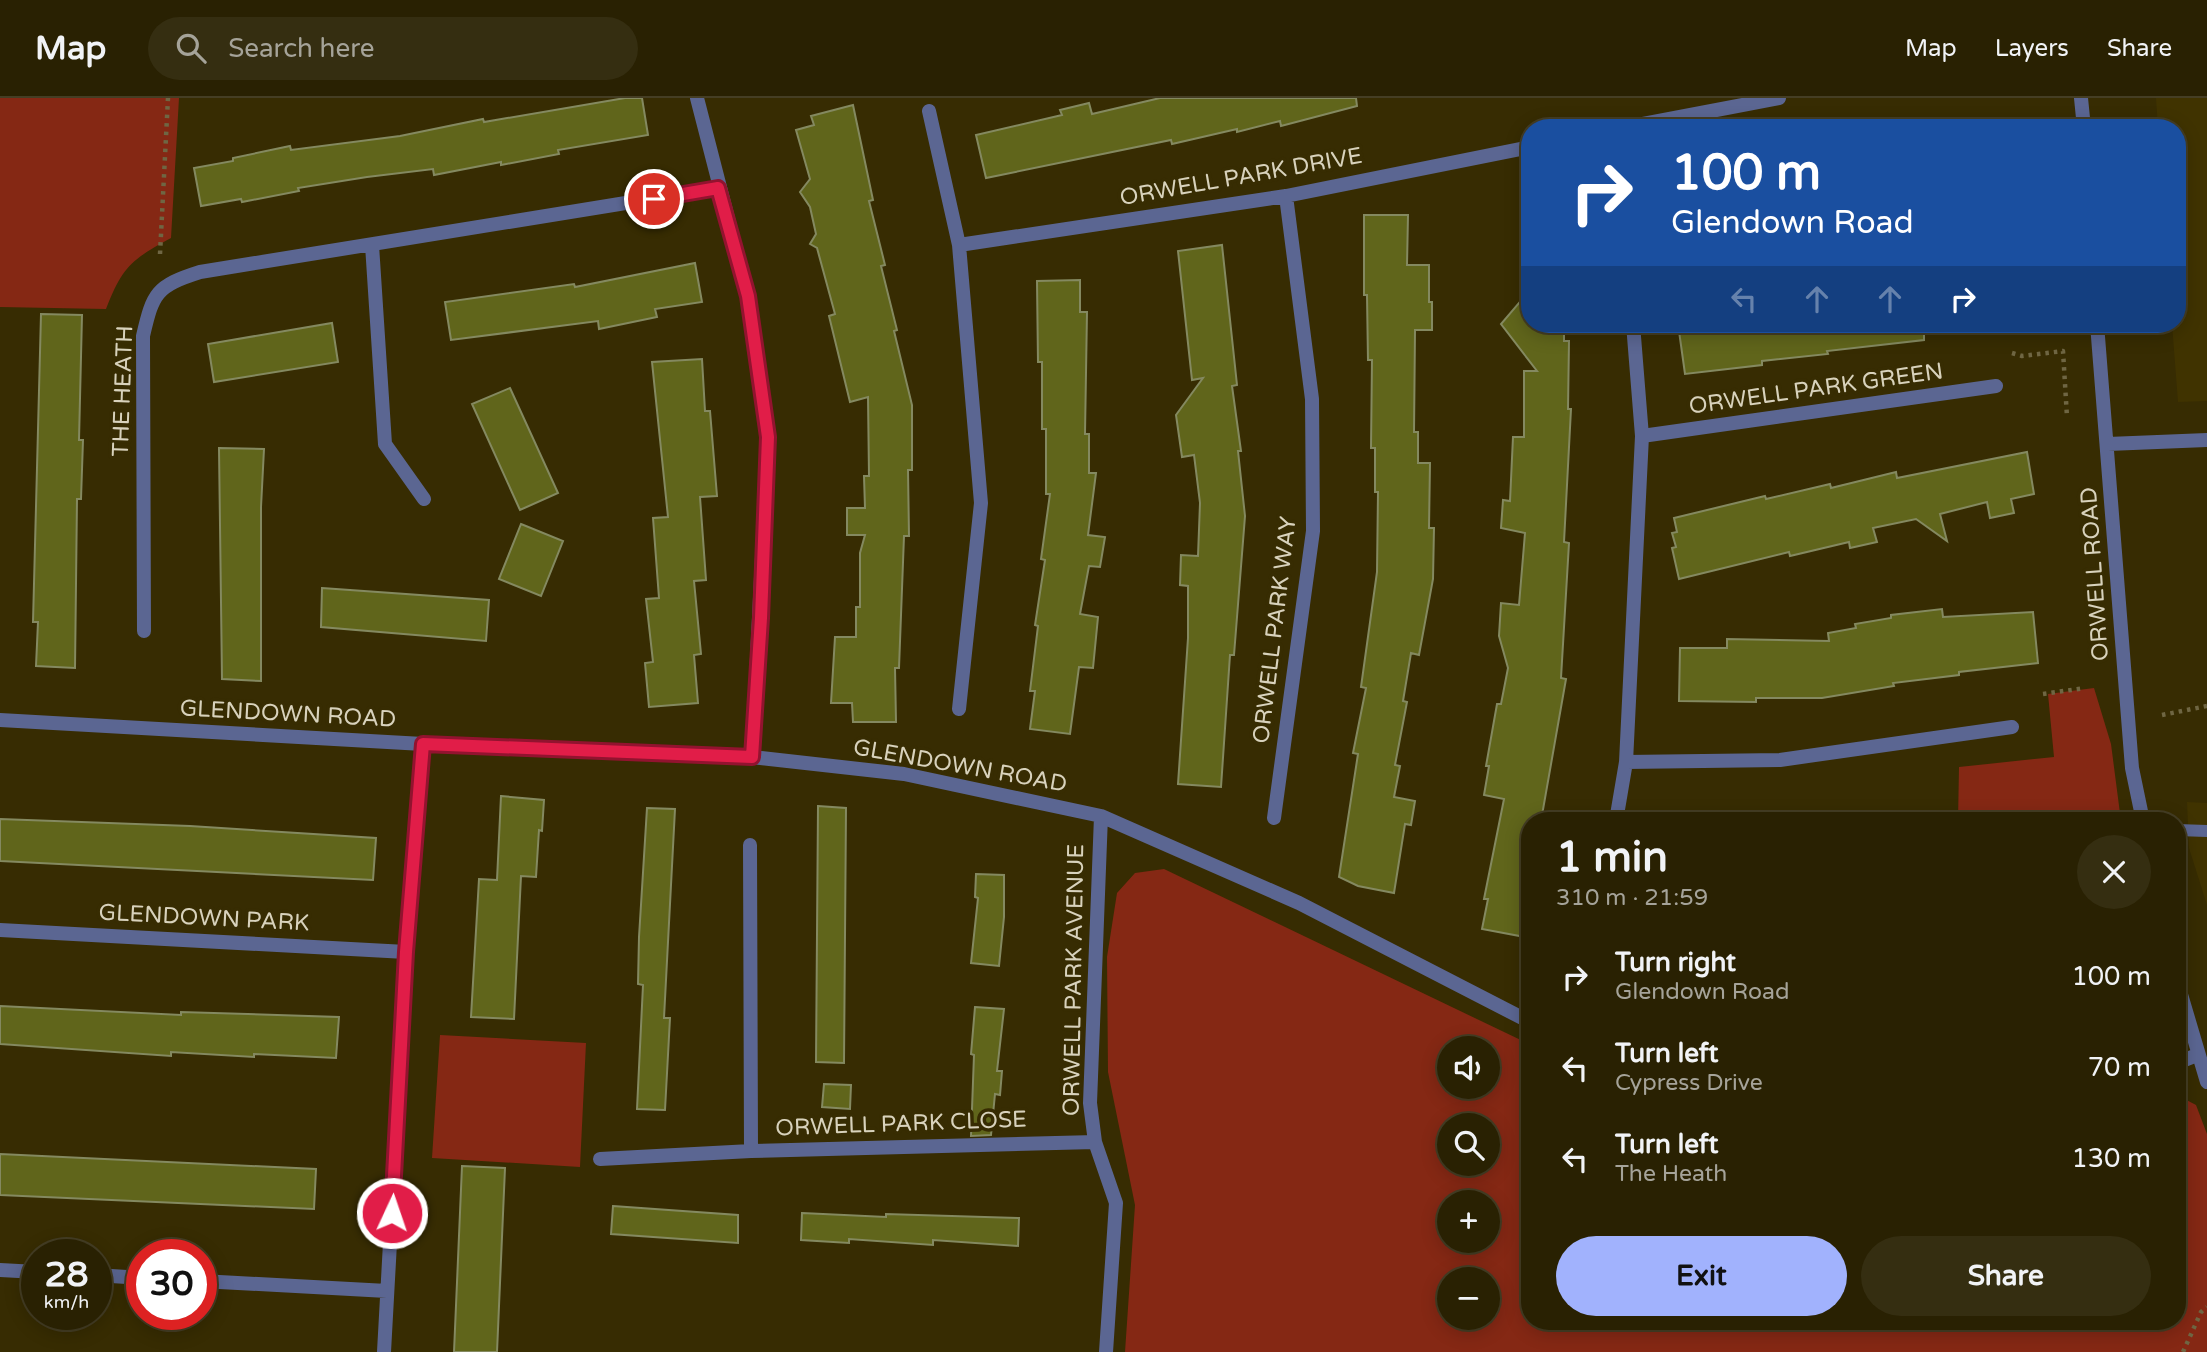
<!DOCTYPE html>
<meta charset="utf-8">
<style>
:root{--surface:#292102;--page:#352e11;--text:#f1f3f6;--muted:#a5a399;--line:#453e24;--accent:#a1b2fd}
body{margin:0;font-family:"Varela Round",sans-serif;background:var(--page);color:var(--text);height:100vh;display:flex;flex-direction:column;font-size:26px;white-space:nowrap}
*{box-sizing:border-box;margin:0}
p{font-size:23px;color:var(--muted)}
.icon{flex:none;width:38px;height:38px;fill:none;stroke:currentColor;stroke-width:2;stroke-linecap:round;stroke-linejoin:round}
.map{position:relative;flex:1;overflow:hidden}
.details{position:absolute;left:1521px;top:714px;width:665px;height:518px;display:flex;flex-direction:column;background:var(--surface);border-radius:28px;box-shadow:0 4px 18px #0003,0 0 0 2px var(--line)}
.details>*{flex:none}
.top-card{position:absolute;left:1521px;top:21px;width:665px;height:214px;border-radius:28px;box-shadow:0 4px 18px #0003,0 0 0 2px var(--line);background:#1a4fa0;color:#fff;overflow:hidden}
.fabs{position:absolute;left:1437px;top:938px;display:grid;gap:14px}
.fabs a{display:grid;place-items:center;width:63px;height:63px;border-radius:50%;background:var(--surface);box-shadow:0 4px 18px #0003,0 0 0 2px var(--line);font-size:35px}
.speed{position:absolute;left:21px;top:1141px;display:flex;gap:14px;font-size:35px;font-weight:700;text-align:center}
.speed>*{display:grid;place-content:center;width:91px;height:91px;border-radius:50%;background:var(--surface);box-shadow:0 4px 18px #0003,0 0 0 2px var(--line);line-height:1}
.speed small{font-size:18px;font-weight:400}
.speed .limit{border:10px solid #d22;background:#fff;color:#111}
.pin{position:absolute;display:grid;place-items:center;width:60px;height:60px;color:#fff;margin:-30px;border:4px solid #fff;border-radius:50%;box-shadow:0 2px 7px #0007}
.me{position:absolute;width:77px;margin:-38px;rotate:3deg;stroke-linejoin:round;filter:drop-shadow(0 0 5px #0008)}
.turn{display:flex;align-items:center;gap:24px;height:147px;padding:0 35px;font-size:32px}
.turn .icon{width:91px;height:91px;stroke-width:2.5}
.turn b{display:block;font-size:49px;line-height:60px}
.lanes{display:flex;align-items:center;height:66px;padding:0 35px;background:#0003;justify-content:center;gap:35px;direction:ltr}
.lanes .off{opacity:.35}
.round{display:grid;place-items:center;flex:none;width:74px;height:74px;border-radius:37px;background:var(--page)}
.headline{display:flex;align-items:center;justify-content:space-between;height:119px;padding:0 35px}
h1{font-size:42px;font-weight:800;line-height:52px}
.cta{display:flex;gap:14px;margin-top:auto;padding:14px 35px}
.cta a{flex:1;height:80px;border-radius:42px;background:var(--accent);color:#111;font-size:28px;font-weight:800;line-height:80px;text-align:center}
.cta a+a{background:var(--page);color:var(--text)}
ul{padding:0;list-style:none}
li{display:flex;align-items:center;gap:21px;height:91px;padding:0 35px}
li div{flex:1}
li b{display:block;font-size:26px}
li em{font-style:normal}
header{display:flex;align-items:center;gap:42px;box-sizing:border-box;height:98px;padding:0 35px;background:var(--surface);border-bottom:2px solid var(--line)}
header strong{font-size:33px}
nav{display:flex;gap:38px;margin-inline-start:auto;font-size:24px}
.search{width:490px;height:63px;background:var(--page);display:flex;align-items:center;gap:18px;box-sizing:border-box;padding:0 24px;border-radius:38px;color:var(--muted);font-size:26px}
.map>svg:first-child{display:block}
.built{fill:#403300}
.green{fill:#852814;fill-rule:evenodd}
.building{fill:#60651b;stroke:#848960;stroke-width:2}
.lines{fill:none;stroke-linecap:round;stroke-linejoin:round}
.path{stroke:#6f6643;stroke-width:4.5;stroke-dasharray:3.5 5;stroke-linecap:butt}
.service{stroke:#5b6692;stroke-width:12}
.minor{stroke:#5b6692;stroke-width:14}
.route-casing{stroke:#92132f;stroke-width:18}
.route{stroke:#e11d48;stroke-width:12}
.labels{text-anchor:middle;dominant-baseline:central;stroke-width:7;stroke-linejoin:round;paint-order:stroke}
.street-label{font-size:23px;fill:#d8d2bc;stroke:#372c02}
</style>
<header>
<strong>Map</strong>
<div class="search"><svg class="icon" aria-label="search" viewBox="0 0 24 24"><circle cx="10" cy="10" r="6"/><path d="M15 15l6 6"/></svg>Search here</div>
<nav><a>Map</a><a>Layers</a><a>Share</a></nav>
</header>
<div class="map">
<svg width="2207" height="1254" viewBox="0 0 2207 1254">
<rect width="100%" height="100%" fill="#372c02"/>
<path class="built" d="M2156,0H2207V303L2178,304L2172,226H2177V30H2158Z
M2187,704L2207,705V807L2189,750Z"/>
<path class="green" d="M0,0H179L171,140C131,162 123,168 106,211L0,209Z
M2094,590L2111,646L2121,723H1958L1959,669L2054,659L2048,596Z
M1164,771L1529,946L1530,1223H2177V997L2196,1007L2207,1036V1254H1125L1135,1107L1108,974L1107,859L1117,795L1135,775ZM1449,950H1488V989H1449ZM1449,1027H1488V1066H1449ZM1449,1104H1488V1143H1449ZM1449,1181H1488V1220H1449Z
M440,937L586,945L580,1069L432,1060Z"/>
<path class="building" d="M625,0H642L648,37L558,52L559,56L501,67V64L434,77L433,71L367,79L298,90L299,93L242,104L241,101L201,108L194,70L233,63V60L290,48L291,52L400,38L483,21L484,24Z
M1160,0H1356L1357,8L1281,28L1280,23L1237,34V31L1172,46L1171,42L986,80L976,37L1062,17L1060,12L1089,5L1092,16Z
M853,7L873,102L869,103L885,167L881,168L897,232L894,233L912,307V372H908L909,438H904L899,570H895L896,624H853L852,605H831L835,539H856V509H860V455L865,437H847V410H865L864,378H869L868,299L850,304L829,218L835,216L817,150L810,146L816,136L810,109L800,94L810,81L796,32L814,27L811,18Z
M1364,117H1408L1407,167H1429V204H1432V232H1415L1414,334H1418V365H1430L1429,430H1434L1433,481L1419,557L1411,555L1403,603L1407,604L1395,667L1400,668L1394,699L1415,703L1411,727L1405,726L1394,795L1358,788L1339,779L1358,656L1353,655L1366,590L1361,589L1377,474L1378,394H1375V350H1371L1372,262H1368L1367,197H1364Z
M1222,147L1237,287L1232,288L1241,353H1238L1245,418L1234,557H1230L1221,689L1178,686L1188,540V488L1180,487L1181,457L1198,458L1200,405L1194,357L1182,359L1176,317L1203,280L1192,282L1178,153Z
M695,165L702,204L655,211L657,219L599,231L598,223L451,242L445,204L574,186L575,189Z
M1080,182V214H1087L1085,336H1089V375H1096L1088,437L1105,439L1100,469L1089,468L1080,516L1098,519L1093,570L1079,569L1070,636L1030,631L1035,593H1030L1038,528L1035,527L1045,462L1041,461L1050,396H1046V331H1042V264H1038L1037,183Z
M1530,192V226H1564V243H1569L1568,311H1571L1564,444L1569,445L1561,580L1566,581L1541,723H1530V817L1525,839L1482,831L1488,801H1484L1504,701L1484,697L1489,668H1486L1497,606H1501L1508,570L1499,538L1501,505L1519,507L1525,435L1501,430L1503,402L1510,403L1513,339H1524V273H1537L1501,226Z
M41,216L82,217L79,342H83L81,401H77L75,570L36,568L38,524H33Z
M332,225L338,264L214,284L208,246Z
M1737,226H1924V242L1827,253L1828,256L1762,263V267L1685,276L1679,233Z
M702,261L705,313H710L717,398L700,399L706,482L694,483L701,556L694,557L698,605L649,609L645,565L653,564L646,501L659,500L653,420L668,419L652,264Z
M510,290L558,395L520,412L472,306Z
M219,350L264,351L261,409V583L222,581Z
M2027,354L2034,396L2011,401L2014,415L1990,420L1987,404L1940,416L1947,443L1916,421L1873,430L1877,444L1850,450L1849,444L1790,458L1789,454L1679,481L1672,450L1676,449L1672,435L1677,434L1674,420L1765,398L1766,401L1830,386L1831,390L1896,374L1897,380Z
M521,426L563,443L541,498L499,481Z
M322,490L489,502L486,543L321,529Z
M1942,511L1943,519L2033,514L2038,565L1959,574V577L1893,585L1894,588L1822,600H1756V604L1679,603L1680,550H1727V541L1829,543L1828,535L1856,530L1855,526L1891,520V517Z
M501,698L544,702L542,733L539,732L536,779L521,778L514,921L471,919L479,781L497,782Z
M818,708L846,710L844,965L816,964Z
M647,710L675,711L664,920H670L665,1012L637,1011L643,887L638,886L639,839Z
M0,721L190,728L376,740L373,782L0,763Z
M976,776L1004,777V819L999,868L971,865L978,800L975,799Z
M0,908L181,917V914L339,919L336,960L254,956V959L171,954V958L0,946Z
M975,909L1004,911L997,973H1002L1000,997L995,996L991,1037L971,1038L974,957L971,956Z
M824,986L851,987L850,1011L822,1009Z
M0,1056L316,1071L314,1111L0,1097Z
M462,1068L505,1070L497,1254H454Z
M613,1108L738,1117V1145L611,1136Z
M802,1115L886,1119V1116L1019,1120L1018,1148L933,1142V1147L849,1141V1145L801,1142Z"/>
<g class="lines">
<path class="path" d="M160,156L168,0
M2012,255L2022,258L2063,253L2067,319
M2043,596L2085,590
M2162,617L2207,608
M2183,1254L2201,1214L2207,1209"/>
<path class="service" d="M2177,732L2207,733"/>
<path class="minor" d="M697,0L748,198L768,339L752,659
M2081,0L2084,30
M929,13L959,147L981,405L959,611
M1622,30L1779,0
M372,147L385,346L424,401
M959,147L1286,98L1530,49
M2097,226L2132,670L2143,723
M1642,338L1996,288
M2108,346L2207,342
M144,533L143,238C153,195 156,188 200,174L718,90
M0,622L423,646L752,659L904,676L1101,718L1299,805L1530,924
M1626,664L1780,662L2012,629
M1101,718L1090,1005L1095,1044L1116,1105L1106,1254
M1274,720L1313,433L1312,301L1286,98
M1616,723L1626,664L1642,338L1633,226
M750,747L751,1053
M0,832L406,854
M2177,883L2207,984
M2177,965L2197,957
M600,1061L751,1053L1095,1044
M0,1172L37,1174
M96,1177L142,1180
M201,1183L387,1193
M384,1254L406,854L423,646"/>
</g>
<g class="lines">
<g class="route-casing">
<path id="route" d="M392,1115L406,854L423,646L752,659L761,520L768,339L748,198L718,90L654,101"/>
</g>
<use href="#route" class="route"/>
</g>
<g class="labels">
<g class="street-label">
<text transform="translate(1241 79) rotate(-10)">ORWELL PARK DRIVE</text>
<text transform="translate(1816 291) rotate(-8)">ORWELL PARK GREEN</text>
<text transform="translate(123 293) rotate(-88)">THE HEATH</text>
<text transform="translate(2095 476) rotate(-94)">ORWELL ROAD</text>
<text transform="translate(1275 532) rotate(-83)">ORWELL PARK WAY</text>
<text transform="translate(288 616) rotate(3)">GLENDOWN ROAD</text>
<text transform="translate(960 668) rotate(10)">GLENDOWN ROAD</text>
<text transform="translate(204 820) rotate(3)">GLENDOWN PARK</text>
<text transform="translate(1074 882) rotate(-89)">ORWELL PARK AVENUE</text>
<text transform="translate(901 1026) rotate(-2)">ORWELL PARK CLOSE</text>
</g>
</g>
</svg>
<div class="fabs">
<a><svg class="icon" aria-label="sound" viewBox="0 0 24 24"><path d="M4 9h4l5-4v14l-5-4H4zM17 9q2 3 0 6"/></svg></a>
<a><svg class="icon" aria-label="search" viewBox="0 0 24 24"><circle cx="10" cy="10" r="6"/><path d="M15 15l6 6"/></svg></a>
<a>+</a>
<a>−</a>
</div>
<div class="speed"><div>28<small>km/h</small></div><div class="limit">30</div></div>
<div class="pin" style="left:654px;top:101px;background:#d93025"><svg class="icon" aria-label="arrive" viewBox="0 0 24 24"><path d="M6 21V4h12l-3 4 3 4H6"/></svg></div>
<svg class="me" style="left:392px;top:1115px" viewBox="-20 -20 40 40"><circle r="17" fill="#e11d48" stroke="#fff" stroke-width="3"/><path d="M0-11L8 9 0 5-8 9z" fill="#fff"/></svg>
<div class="top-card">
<div class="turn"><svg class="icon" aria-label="right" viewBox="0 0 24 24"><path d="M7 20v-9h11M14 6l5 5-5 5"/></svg><div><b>100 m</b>Glendown Road</div></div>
<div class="lanes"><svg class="icon off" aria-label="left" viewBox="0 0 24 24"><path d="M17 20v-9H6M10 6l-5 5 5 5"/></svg><svg class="icon off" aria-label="ahead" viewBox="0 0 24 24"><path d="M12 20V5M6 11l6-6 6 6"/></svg><svg class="icon off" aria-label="ahead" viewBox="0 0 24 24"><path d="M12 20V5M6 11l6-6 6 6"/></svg><svg class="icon" aria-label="right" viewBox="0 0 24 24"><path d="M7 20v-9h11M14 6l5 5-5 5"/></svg></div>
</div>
<section class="details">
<div class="headline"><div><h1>1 min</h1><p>310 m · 21:59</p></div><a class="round"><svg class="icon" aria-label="close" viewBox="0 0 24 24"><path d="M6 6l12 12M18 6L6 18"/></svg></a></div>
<ul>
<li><svg class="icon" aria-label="right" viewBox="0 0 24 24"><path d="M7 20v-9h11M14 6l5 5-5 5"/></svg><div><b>Turn right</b><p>Glendown Road</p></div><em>100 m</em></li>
<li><svg class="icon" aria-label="left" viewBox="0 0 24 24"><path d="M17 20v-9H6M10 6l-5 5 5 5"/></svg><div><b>Turn left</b><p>Cypress Drive</p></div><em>70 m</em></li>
<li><svg class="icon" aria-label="left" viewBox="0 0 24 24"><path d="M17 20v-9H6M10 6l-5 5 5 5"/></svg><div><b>Turn left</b><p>The Heath</p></div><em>130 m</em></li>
</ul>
<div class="cta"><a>Exit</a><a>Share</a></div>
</section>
</div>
